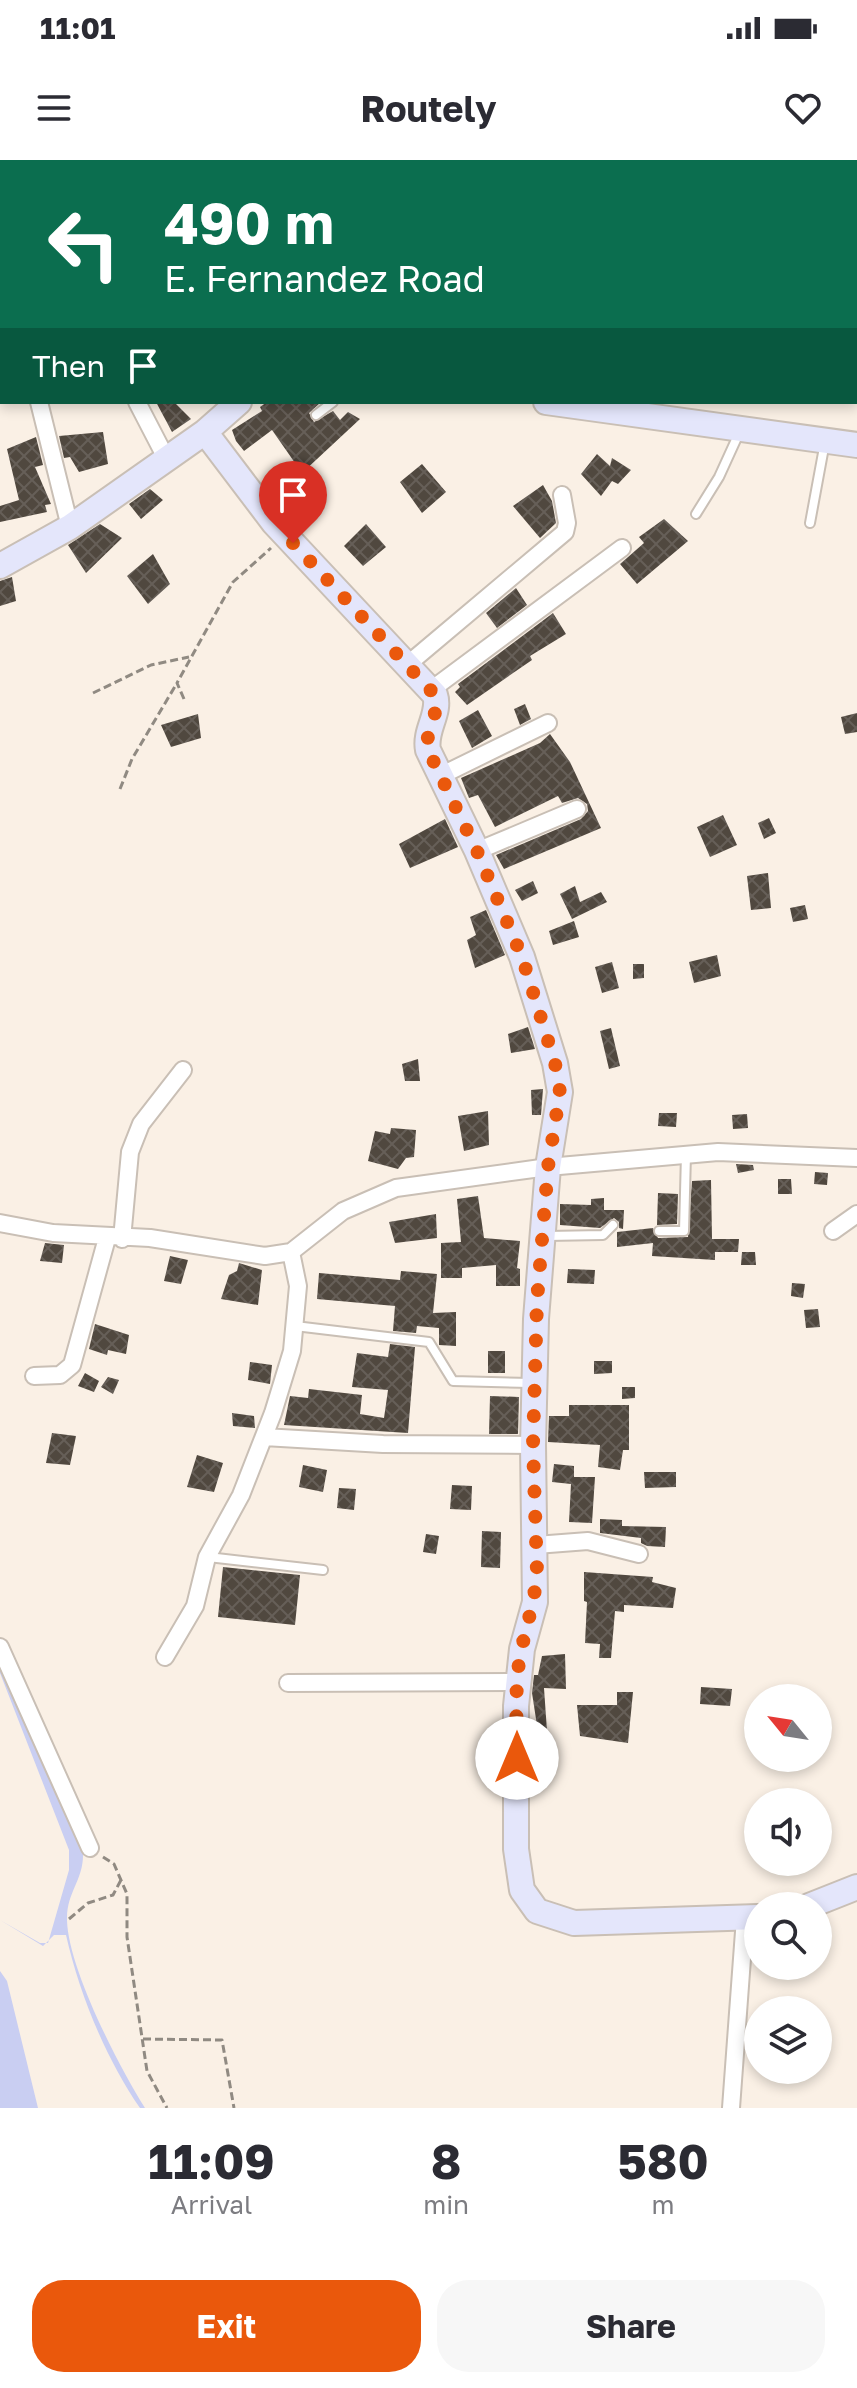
<!DOCTYPE html>
<style>
:root{--surface:#fff;--page:#f7f7f7;--text:#2b2b33;--muted:#7c7c81;--accent:#ea580c}
body{margin:0;font-family:"Golos Text",sans-serif;background:var(--page);color:var(--text);height:100vh;display:flex;flex-direction:column;font-size:30px;white-space:nowrap}
*{box-sizing:border-box;margin:0}
p{font-size:26px;color:var(--muted)}
.icon{flex:none;width:44px;height:44px;fill:none;stroke:currentColor;stroke-width:2;stroke-linecap:round;stroke-linejoin:round}
.map{position:relative;height:1948px;overflow:hidden}
.panel{display:flex;flex-direction:column;background:var(--surface);flex:1}
.panel>*{flex:none}
.guide{position:absolute;left:0px;top:0px;width:858px;height:244px;box-shadow:0 4px 12px #0003;background:#0b6e4f;color:#fff;overflow:hidden}
.needle{width:52px;rotate:300deg}
.tools{position:absolute;left:744px;top:1524px;display:grid;gap:16px}
.tools a{display:grid;place-items:center;width:88px;height:88px;border-radius:50%;background:var(--surface);box-shadow:0 4px 12px #0003;font-size:40px}
.pin{position:absolute;display:grid;place-items:center;width:68px;height:68px;color:#fff;margin:-82px -34px;border-radius:50% 50% 50% 0;rotate:-45deg;box-shadow:0 0 8px #0007}
.pin .icon{rotate:45deg}
.me{position:absolute;width:88px;margin:-44px;rotate:0deg;stroke-linejoin:round;filter:drop-shadow(0 0 6px #0008)}
.turn{display:flex;align-items:center;gap:28px;height:168px;padding:0 32px;font-size:36px}
.turn .icon{width:104px;height:104px;stroke-width:2.5}
.turn b{display:block;font-size:56px;line-height:68px}
.then{display:flex;align-items:center;height:76px;padding:0 32px;background:#0003;gap:16px;font-size:30px}
.eta{display:flex;justify-content:space-evenly;align-items:center;height:136px;text-align:center}
.eta b{font-size:48px;font-weight:700;line-height:56px}
.cta{display:flex;gap:16px;margin-top:auto;padding:16px 32px}
.cta a{flex:1;height:92px;border-radius:32px;background:var(--accent);color:#fff;font-size:32px;font-weight:700;line-height:92px;text-align:center}
.cta a+a{background:var(--page);color:var(--text)}
.status{display:flex;justify-content:space-between;align-items:center;height:56px;padding:0 40px;background:var(--surface);direction:ltr}
.status svg{height:22px;fill:currentColor}
header{display:flex;justify-content:space-between;align-items:center;height:104px;padding:0 32px;background:var(--surface);font-size:36px;font-weight:700}
.map>svg:first-child{display:block}
.water{fill:#c9cef2}
.building{fill:url(#building-cross-hatch)}
.lines{fill:none;stroke-linecap:round;stroke-linejoin:round}
.lane-casing{stroke:#c9bfb5;stroke-width:12}
.street-casing{stroke:#c9bfb5;stroke-width:20}
.secondary-casing{stroke:#c9bfb5;stroke-width:28}
.primary-casing{stroke:#777aa6;stroke-width:30}
.path{stroke:#908a82;stroke-width:3;stroke-dasharray:8 4;stroke-linecap:butt}
.lane{stroke:#fff;stroke-width:8}
.street{stroke:#fff;stroke-width:16}
.secondary{stroke:#e4e6fb;stroke-width:24}
.primary{stroke:#c9cdf7;stroke-width:26}
.route{stroke:#ea580c;stroke-width:14;stroke-dasharray:0 25.2}
</style>
<div class="status"><b>11:01</b><svg viewBox="0 0 49 12"><path d="M0 12V9h3v3zM5 12V6h3v6zM10 12V3h3v9zM15 12V0h3v12zM26 1h20v11H26zM47 4h2v5h-2z"/></svg></div>
<header><svg class="icon" aria-label="menu" viewBox="0 0 24 24"><path d="M4 6h16M4 12h16M4 18h16"/></svg>Routely<svg class="icon" aria-label="heart" viewBox="0 0 24 24"><path d="M12 20l-8-8c-3-5 5-10 8-4 3-6 11-1 8 4z"/></svg></header>
<div class="map">
<svg width="857" height="1948" viewBox="0 0 857 1948">
<defs>
<pattern id="building-cross-hatch" width="8" height="8" patternUnits="userSpaceOnUse" patternTransform="scale(2)"><rect width="8" height="8" fill="#50483f"/><path d="M0 0l8 8M0 8l8-8" fill="none" stroke="#665f58"/></pattern>
</defs>
<rect width="100%" height="100%" fill="#faf0e5"/>
<path class="water" d="M0,1497L82,1683C88,1718 66,1729 67,1760C68,1808 119,1907 145,1948H140C106,1899 79,1833 66,1775H54L43,1786L0,1760L40,1783H48L69,1710V1690L0,1513Z
M0,1811L7,1821L38,1948H0Z"/>
<path class="building" d="M156,242H174L191,259L172,272Z
M267,242H321L309,253L314,262L333,251L340,260L348,252L360,259L302,313L272,270L244,291L236,281L232,270L262,251L260,247Z
M103,272L108,304L79,312L70,297L64,298L59,276Z
M36,277L43,305L35,307L51,344L45,345L47,352L0,362V346L19,340L7,289Z
M597,294L610,306L612,298L631,310L618,324L612,321L601,336L581,314Z
M422,304L446,332L422,353L400,322Z
M543,325L552,341L556,363L540,378L513,346Z
M150,329L163,340L141,359L129,344Z
M664,359L688,381L637,424L620,404L644,383L639,377Z
M100,364L122,378L86,413L68,385Z
M366,364L386,387L363,406L344,386Z
M153,394L170,424L148,444L127,416Z
M12,417L16,441L0,446V421Z
M516,428L527,445L497,468L486,453Z
M553,453L566,474L530,496L532,500L467,545L455,532L460,527L458,524Z
M525,544L531,559L520,565L514,549Z
M478,550L492,576L472,588L459,561Z
M857,553V572L845,574L841,557Z
M198,554L201,578L171,587L161,565Z
M550,574L570,602L601,668L504,709L496,695L581,659L588,651L587,644L578,638L562,643L558,636L495,667L478,635L469,638L461,618L540,583Z
M723,655L737,685L710,697L697,667Z
M769,658L776,673L764,679L758,663Z
M445,659L458,687L410,708L399,684Z
M768,713L771,748L751,750L747,716Z
M533,721L538,733L522,741L515,730Z
M575,726L580,742L601,732L607,742L572,759L560,734Z
M805,745L808,759L793,762L790,748Z
M486,750L505,795L475,808L467,780L476,775L470,757Z
M574,761L579,777L553,785L549,771Z
M717,795L721,816L694,823L689,802Z
M612,802L619,828L602,833L595,807Z
M633,804H644V818L633,819Z
M528,867L535,889L511,893L508,874Z
M611,868L620,906L609,909L600,871Z
M418,899L420,921H405L402,904Z
M543,929L541,955H532L531,930Z
M488,951L489,985L464,991L458,956Z
M659,953H677L676,967L658,966Z
M747,954L748,968L733,969L732,955Z
M391,968L416,970L414,997L406,998L398,1009L368,1001L375,971L390,974Z
M736,1004L753,1005L754,1010L738,1013Z
M815,1012L828,1013L827,1025L814,1024Z
M778,1019H791L792,1034H778Z
M711,1020L712,1079H739L738,1092H715V1100L652,1096L653,1083L617,1087V1072L653,1068L658,1078L688,1077L692,1021Z
M658,1033L678,1034L677,1064L657,1065Z
M478,1036L484,1078L520,1081L517,1108L520,1109V1126H496V1105L462,1108V1118H441V1083L461,1082L457,1039Z
M604,1038V1050H624L623,1069L619,1068V1062L614,1058L600,1068L560,1065V1044L591,1045V1039Z
M436,1054L437,1078L395,1083L389,1062Z
M45,1083L64,1085L62,1103L40,1101Z
M742,1092H755L756,1105H741Z
M170,1096L188,1100L181,1124L164,1121Z
M239,1103L262,1110L258,1145L221,1139L229,1115L237,1111Z
M568,1109L595,1110L594,1124L567,1123Z
M401,1111L437,1114L433,1153L456,1152V1186L439,1185V1168L417,1166L416,1173L393,1171L395,1146L317,1139L319,1113L400,1120Z
M792,1123L805,1124L803,1138L791,1136Z
M818,1149L820,1167L806,1168L804,1150Z
M95,1164L129,1175L126,1194L108,1190L107,1195L89,1189Z
M390,1184L415,1187L408,1273L284,1265L290,1236L308,1238L309,1229L362,1235L360,1254L384,1258L388,1230L352,1227L357,1193L388,1197Z
M488,1191H505V1213H488Z
M594,1201H612V1213L594,1214Z
M250,1202L272,1205L270,1224L248,1220Z
M85,1213L99,1221L94,1232L78,1226Z
M108,1217L119,1220L113,1234L101,1227Z
M622,1227H635V1238L622,1239Z
M490,1236L519,1237L518,1274H489Z
M569,1245H629V1290H623L620,1310L598,1307L600,1285L548,1282L549,1256H569Z
M232,1253L254,1256L255,1268L233,1266Z
M52,1273L76,1276L70,1305L46,1303Z
M197,1295L223,1303L214,1332L187,1327Z
M554,1304L574,1306V1317H595L592,1363L569,1362L571,1324L552,1322Z
M303,1305L327,1310L323,1332L299,1327Z
M644,1312H676V1327L645,1328Z
M452,1325L472,1326L471,1350L450,1349Z
M339,1328L356,1329L354,1350L337,1348Z
M600,1359L622,1360V1366L666,1367L665,1387L647,1386L641,1383V1378L600,1373Z
M482,1371L501,1372L500,1408L481,1407Z
M426,1374L439,1376L436,1394L423,1392Z
M223,1407L300,1415L295,1465L218,1457Z
M584,1412L653,1417L652,1422L676,1428L673,1448L624,1445V1452L615,1451L611,1498H599L600,1484L585,1483L587,1442L584,1441Z
M565,1494L566,1529L544,1528L547,1571L538,1572L532,1533L534,1515H538L542,1496Z
M701,1527L732,1529L730,1546L700,1544Z
M617,1532H633L628,1583L580,1576L577,1545H617Z"/>
<g class="lines">
<g class="lane-casing">
<path id="lane" d="M316,255L333,242
M696,354L719,317L740,271
M810,363L825,282
M659,1071H684L686,994
M547,1076L603,1075L613,1065
M295,1166L429,1182L453,1221L530,1223
M208,1397L323,1410"/>
</g>
<g class="street-casing">
<path id="street" d="M154,0V2
M248,0L249,2
M71,2L87,0
M736,2L738,0
M0,11L2,10
M0,81L2,90
M39,242L70,367
M137,242L166,298
M407,505L565,372L567,363L562,335
M431,530L622,388
M442,615L548,563
M477,691L577,649
M0,1063L53,1073L150,1078L265,1096L291,1092L343,1051L396,1028L548,1007L718,992L857,998
M833,1071L857,1054
M122,1079L130,992L141,964L183,910
M34,1216L60,1215L72,1205L107,1078
M264,1277L383,1284L533,1285
M536,1385L588,1381L639,1394
M0,1487L90,1688
M165,1497L195,1446L207,1397L241,1335L273,1253L292,1191L298,1126L291,1092
M288,1523L517,1522
M731,1948L745,1758"/>
</g>
<g class="secondary-casing">
<path id="secondary" d="M546,242L857,285
M205,272L274,363L435,535C441,553 424,570 428,590L477,691L522,797L555,903L560,932L548,1007L536,1159L533,1285L535,1442L522,1489L516,1546V1689L522,1730L537,1751L574,1763L758,1757
M0,406L70,367L205,272L239,242
M809,1746L857,1727"/>
</g>
<g class="primary-casing">
<path id="primary" d="M554,0L557,2
M856,207L857,208"/>
</g>
<path class="path" d="M93,533L151,505L189,497
M184,539L177,523L233,422L271,388
M120,629L132,599L177,523
M103,1697L114,1704L127,1734V1777L147,1911L167,1948
M69,1759L88,1743L113,1735L121,1720
M143,1879L222,1880L234,1948"/>
<use href="#lane" class="lane"/>
<use href="#street" class="street"/>
<use href="#secondary" class="secondary"/>
<use href="#primary" class="primary"/>
</g>
<g class="lines">
<path class="route" d="M293,383L435,535C441,553 424,570 428,590L477,691L522,797L555,903L560,932L548,1007L537,1141L533,1285L537,1412C535,1440 527,1464 521,1491C514,1526 517,1562 517,1598"/>
</g>
</svg>
<div class="tools">
<a><svg class="needle" viewBox="-14 -14 28 28"><path d="M0-13l5 13h-10z" fill="#e53935"/><path d="M0 13l5-13h-10z" fill="#7c7c81"/></svg></a>
<a><svg class="icon" aria-label="sound" viewBox="0 0 24 24"><path d="M4 9h4l5-4v14l-5-4H4zM17 9q2 3 0 6"/></svg></a>
<a><svg class="icon" aria-label="search" viewBox="0 0 24 24"><circle cx="10" cy="10" r="6"/><path d="M15 15l6 6"/></svg></a>
<a><svg class="icon" aria-label="layers" viewBox="0 0 24 24"><path d="M12 4l9 5-9 5-9-5zM3 14l9 5 9-5"/></svg></a>
</div>
<div class="pin" style="left:293px;top:383px;background:#d93025"><svg class="icon" aria-label="arrive" viewBox="0 0 24 24"><path d="M6 21V4h12l-3 4 3 4H6"/></svg></div>
<svg class="me" style="left:517px;top:1598px" viewBox="-20 -20 40 40"><circle r="19" fill="#fff"/><path d="M0-13L10 11 0 6-10 11z" fill="#ea580c"/></svg>
<div class="guide">
<div class="turn"><svg class="icon" aria-label="left" viewBox="0 0 24 24"><path d="M17 20v-9H6M10 6l-5 5 5 5"/></svg><div><b>490 m</b>E. Fernandez Road</div></div>
<div class="then">Then<svg class="icon" aria-label="arrive" viewBox="0 0 24 24"><path d="M6 21V4h12l-3 4 3 4H6"/></svg></div>
</div>
</div>
<section class="panel">
<div class="eta">
<div><b>11:09</b><p>Arrival</p></div>
<div><b>8</b><p>min</p></div>
<div><b>580</b><p>m</p></div>
</div>
<div class="cta"><a>Exit</a><a>Share</a></div>
</section>
